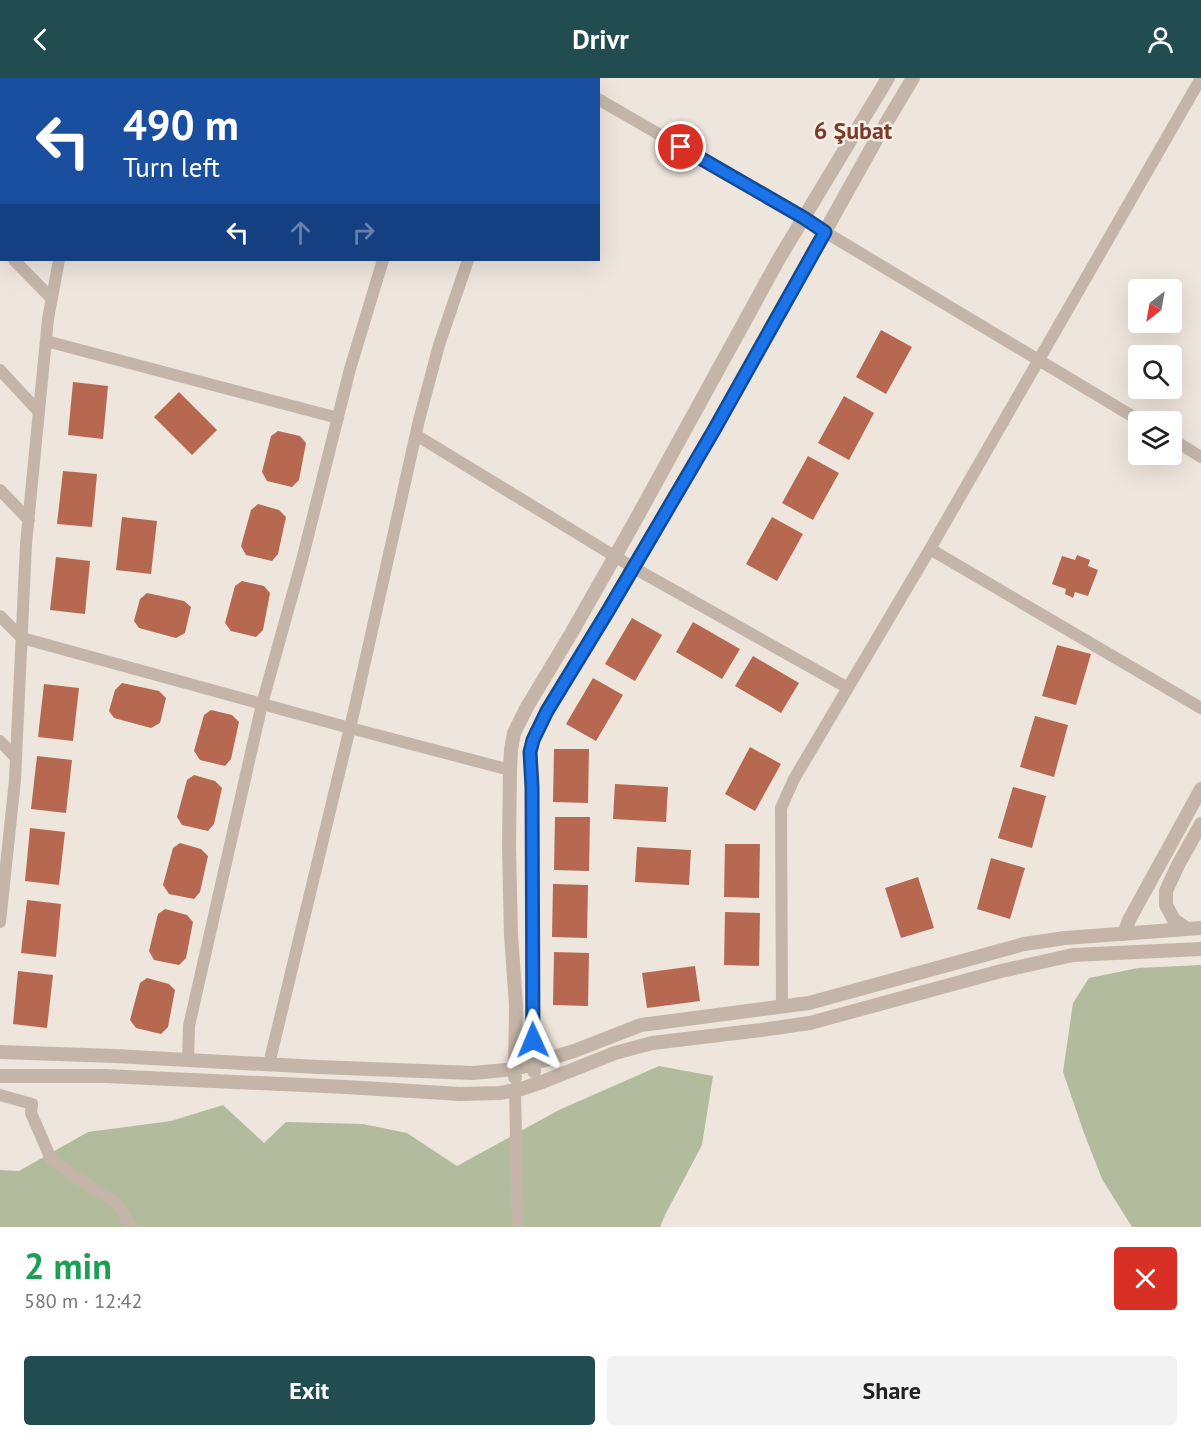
<!DOCTYPE html>
<meta charset="utf-8">
<style>
:root{--surface:#fff;--page:#f2f2f2;--text:#222;--muted:#767676;--accent:#224d50}
body{margin:0;font-family:"PT Sans",sans-serif;background:var(--page);color:var(--text);height:100vh;display:flex;flex-direction:column;font-size:22px;white-space:nowrap}
*{box-sizing:border-box;margin:0}
p{font-size:20px;color:var(--muted)}
.icon{flex:none;width:33px;height:33px;fill:none;stroke:currentColor;stroke-width:2;stroke-linecap:round;stroke-linejoin:round}
.map{position:relative;height:1149px;overflow:hidden}
.side{display:flex;flex-direction:column;background:var(--surface);flex:1}
.side>*{flex:none}
.top-card{position:absolute;left:0px;top:0px;width:600px;height:183px;box-shadow:0 6px 24px #0002;background:#1a4fa0;color:#fff;overflow:hidden}
.needle{width:39px;rotate:211deg}
.controls{position:absolute;left:1128px;top:201px;display:grid;gap:12px}
.controls a{display:grid;place-items:center;width:54px;height:54px;border-radius:6px;background:var(--surface);box-shadow:0 6px 24px #0002;font-size:30px}
.pin{position:absolute;display:grid;place-items:center;width:51px;height:51px;color:#fff;margin:-26px;border:3px solid #fff;border-radius:50%;box-shadow:0 2px 6px #0007}
.me{position:absolute;width:66px;margin:-33px;rotate:359deg;stroke-linejoin:round;filter:drop-shadow(0 0 4px #0008)}
.turn{display:flex;align-items:center;gap:21px;height:126px;padding:0 24px;font-size:27px}
.turn .icon{width:78px;height:78px;stroke-width:2.5}
.turn b{display:block;font-size:42px;line-height:51px}
.lanes{display:flex;align-items:center;height:57px;padding:0 24px;background:#0003;justify-content:center;gap:30px;direction:ltr}
.lanes .off{opacity:.35}
.round{display:grid;place-items:center;flex:none;width:63px;height:63px;border-radius:6px;background:var(--page)}
.headline{display:flex;align-items:center;justify-content:space-between;height:102px;padding:0 24px}
h1{font-size:36px;font-weight:700;line-height:45px;color:#1e9e55}
.action{display:flex;gap:12px;margin-top:auto;padding:12px 24px}
.action a{flex:1;height:69px;border-radius:6px;background:var(--accent);color:#fff;font-size:24px;font-weight:700;line-height:69px;text-align:center}
.action a+a{background:var(--page);color:var(--text)}
header{display:flex;justify-content:space-between;align-items:center;height:78px;padding:0 24px;background:var(--accent);color:#fff;font-size:27px;font-weight:700}
.map>svg:first-child{display:block}
.green{fill:#b2bc9d}
.building{fill:#b76851}
.lines{fill:none;stroke-linecap:round;stroke-linejoin:round}
.minor{stroke:#c5b5a9;stroke-width:12}
.tertiary{stroke:#c5b5a9;stroke-width:14}
.route-casing{stroke:#114b97;stroke-width:15}
.route{stroke:#1a73e8;stroke-width:10}
.labels{text-anchor:middle;dominant-baseline:central;stroke-width:5;stroke-linejoin:round;paint-order:stroke}
.district-label{font-size:24px;font-weight:bold;fill:#793c2b;stroke:#f7efe7}
</style>
<header><svg class="icon" aria-label="back" viewBox="0 0 24 24"><path d="M15 5l-7 7 7 7"/></svg>Drivr<svg class="icon" aria-label="person" viewBox="0 0 24 24"><circle cx="12" cy="8" r="4"/><path d="M4 21q1-7 8-7t8 7"/></svg></header>
<div class="map">
<svg width="1201" height="1149" viewBox="0 0 1201 1149">
<rect width="100%" height="100%" fill="#eee5dc"/>
<path class="green" d="M1201,887V1149H1132L1102,1101L1084,1055L1063,994L1073,925L1089,900L1138,890Z
M659,988L713,998L702,1067L665,1137L660,1149H0V1092L19,1093L88,1054L171,1043L223,1027L264,1065L286,1044L363,1046L407,1055L457,1088L559,1032Z"/>
<path class="building" d="M881,252L912,269L886,316L856,299Z
M73,304L108,308L103,361L68,357Z
M179,314L217,352L192,377L154,339Z
M844,318L874,335L849,382L818,365Z
M278,353L300,358L306,365L299,402L292,409L267,403L262,394L271,358Z
M808,378L839,395L813,442L782,425Z
M63,393L97,396L92,449L57,446Z
M258,426L279,432L286,439L278,476L272,483L246,477L241,468L251,432Z
M122,439L157,443L151,496L116,492Z
M772,439L803,456L777,503L746,486Z
M1077,477L1090,482L1088,488L1098,492L1088,518L1075,514L1073,520L1065,516L1066,511L1052,506L1062,478L1075,482Z
M56,479L90,483L85,536L50,532Z
M242,503L264,508L270,515L263,552L256,559L231,553L225,545L235,508Z
M147,515L184,523L191,529L185,555L176,560L139,550L134,543L140,521Z
M632,540L662,557L635,603L605,586Z
M693,544L740,571L722,601L676,574Z
M1057,567L1091,576L1076,627L1042,618Z
M753,578L799,605L781,635L735,608Z
M593,600L623,617L596,663L566,646Z
M122,605L159,613L166,620L160,645L151,650L114,640L109,633L115,612Z
M44,606L79,610L73,663L38,659Z
M211,632L232,637L239,644L231,681L225,688L200,682L194,673L204,637Z
M1035,638L1068,647L1054,699L1020,689Z
M750,669L781,686L755,733L725,716Z
M554,671H589L588,725L553,724Z
M37,678L72,682L66,735L31,731Z
M194,697L215,703L222,710L214,746L208,753L182,747L177,739L187,702Z
M615,706L668,709L666,744L613,741Z
M1013,709L1046,718L1032,770L998,760Z
M555,739H590L589,793L554,792Z
M30,750L65,754L59,807L25,803Z
M180,765L201,771L208,778L200,814L194,821L169,816L163,807L173,770Z
M725,766H760L759,820L724,819Z
M637,769L691,772L689,807L635,804Z
M991,780L1025,790L1010,841L977,831Z
M918,799L934,850L901,860L885,810Z
M553,806L588,807L587,860L552,859Z
M27,822L61,826L56,879L21,875Z
M165,831L187,837L193,844L186,880L179,887L154,882L149,873L158,836Z
M725,834L760,835L759,888L724,887Z
M554,874L589,875L588,928L553,927Z
M695,888L700,923L647,930L642,895Z
M18,893L53,897L47,950L13,946Z
M147,900L169,906L175,912L168,949L161,956L136,950L130,942L140,905Z"/>
<g class="lines">
<path class="minor" d="M70,0L72,2
M562,0L564,2
M150,2V0
M439,2V0
M527,2V0
M598,21L804,140L825,154L1142,344
M0,47L2,48
M0,167L2,168
M14,182L52,221
M46,263L338,340
M0,292L39,334
M416,357L634,490L848,610
M1172,361L1201,379
M0,412L29,442
M930,471L1201,630
M0,538L22,560L350,650L510,692
M0,663L16,680
M0,844L15,702L26,466L48,241L59,182
M782,929L781,730L794,701L930,471L1201,0
M188,982L189,948L262,626L302,482L350,291L383,182
M269,986L354,633L419,342L439,267L468,182
M515,1012L518,1149
M0,1017L32,1026L31,1035L51,1081L76,1099L117,1125L131,1149"/>
<path class="tertiary" d="M1187,851L1174,842L1166,827V813L1178,787L1201,746
M1124,856L1129,842L1201,711
M0,974L115,978L318,989L473,995L515,991L574,973L641,947L809,925L1024,866L1065,860L1201,850
M534,993L532,939V709L530,674L533,662L547,633L608,533L725,333L876,62L913,0
M0,998H105L346,1009L460,1016L500,1015L521,1011L542,1004L615,975L652,965L761,952L810,945L1001,893L1073,877L1201,871
M515,999L516,927L511,857L509,768L510,692L511,672L514,655L527,629L572,554L630,452L780,179L888,0"/>
</g>
<g class="lines">
<g class="route-casing">
<path id="route" d="M533,962L532,709L530,674L533,662L547,633L608,533L714,352L825,154L804,140L681,69"/>
</g>
<use href="#route" class="route"/>
</g>
<g class="labels">
<g class="district-label">
<text x="853" y="52">6 Şubat</text>
</g>
</g>
</svg>
<div class="controls">
<a><svg class="needle" viewBox="-14 -14 28 28"><path d="M0-13l5 13h-10z" fill="#e53935"/><path d="M0 13l5-13h-10z" fill="#767676"/></svg></a>
<a><svg class="icon" aria-label="search" viewBox="0 0 24 24"><circle cx="10" cy="10" r="6"/><path d="M15 15l6 6"/></svg></a>
<a><svg class="icon" aria-label="layers" viewBox="0 0 24 24"><path d="M12 4l9 5-9 5-9-5zM3 14l9 5 9-5"/></svg></a>
</div>
<div class="pin" style="left:681px;top:69px;background:#d93025"><svg class="icon" aria-label="arrive" viewBox="0 0 24 24"><path d="M6 21V4h12l-3 4 3 4H6"/></svg></div>
<svg class="me" style="left:533px;top:962px" viewBox="-20 -20 40 40"><path d="M0-17L14 15 0 8-14 15z" fill="#1a73e8" stroke="#fff" stroke-width="4"/></svg>
<div class="top-card">
<div class="turn"><svg class="icon" aria-label="left" viewBox="0 0 24 24"><path d="M17 20v-9H6M10 6l-5 5 5 5"/></svg><div><b>490 m</b>Turn left</div></div>
<div class="lanes"><svg class="icon" aria-label="left" viewBox="0 0 24 24"><path d="M17 20v-9H6M10 6l-5 5 5 5"/></svg><svg class="icon off" aria-label="ahead" viewBox="0 0 24 24"><path d="M12 20V5M6 11l6-6 6 6"/></svg><svg class="icon off" aria-label="right" viewBox="0 0 24 24"><path d="M7 20v-9h11M14 6l5 5-5 5"/></svg></div>
</div>
</div>
<section class="side">
<div class="headline"><div><h1>2 min</h1><p>580 m · 12:42</p></div><a class="round" style="background:#d93025;color:#fff"><svg class="icon" aria-label="close" viewBox="0 0 24 24"><path d="M6 6l12 12M18 6L6 18"/></svg></a></div>
<div class="action"><a>Exit</a><a>Share</a></div>
</section>
